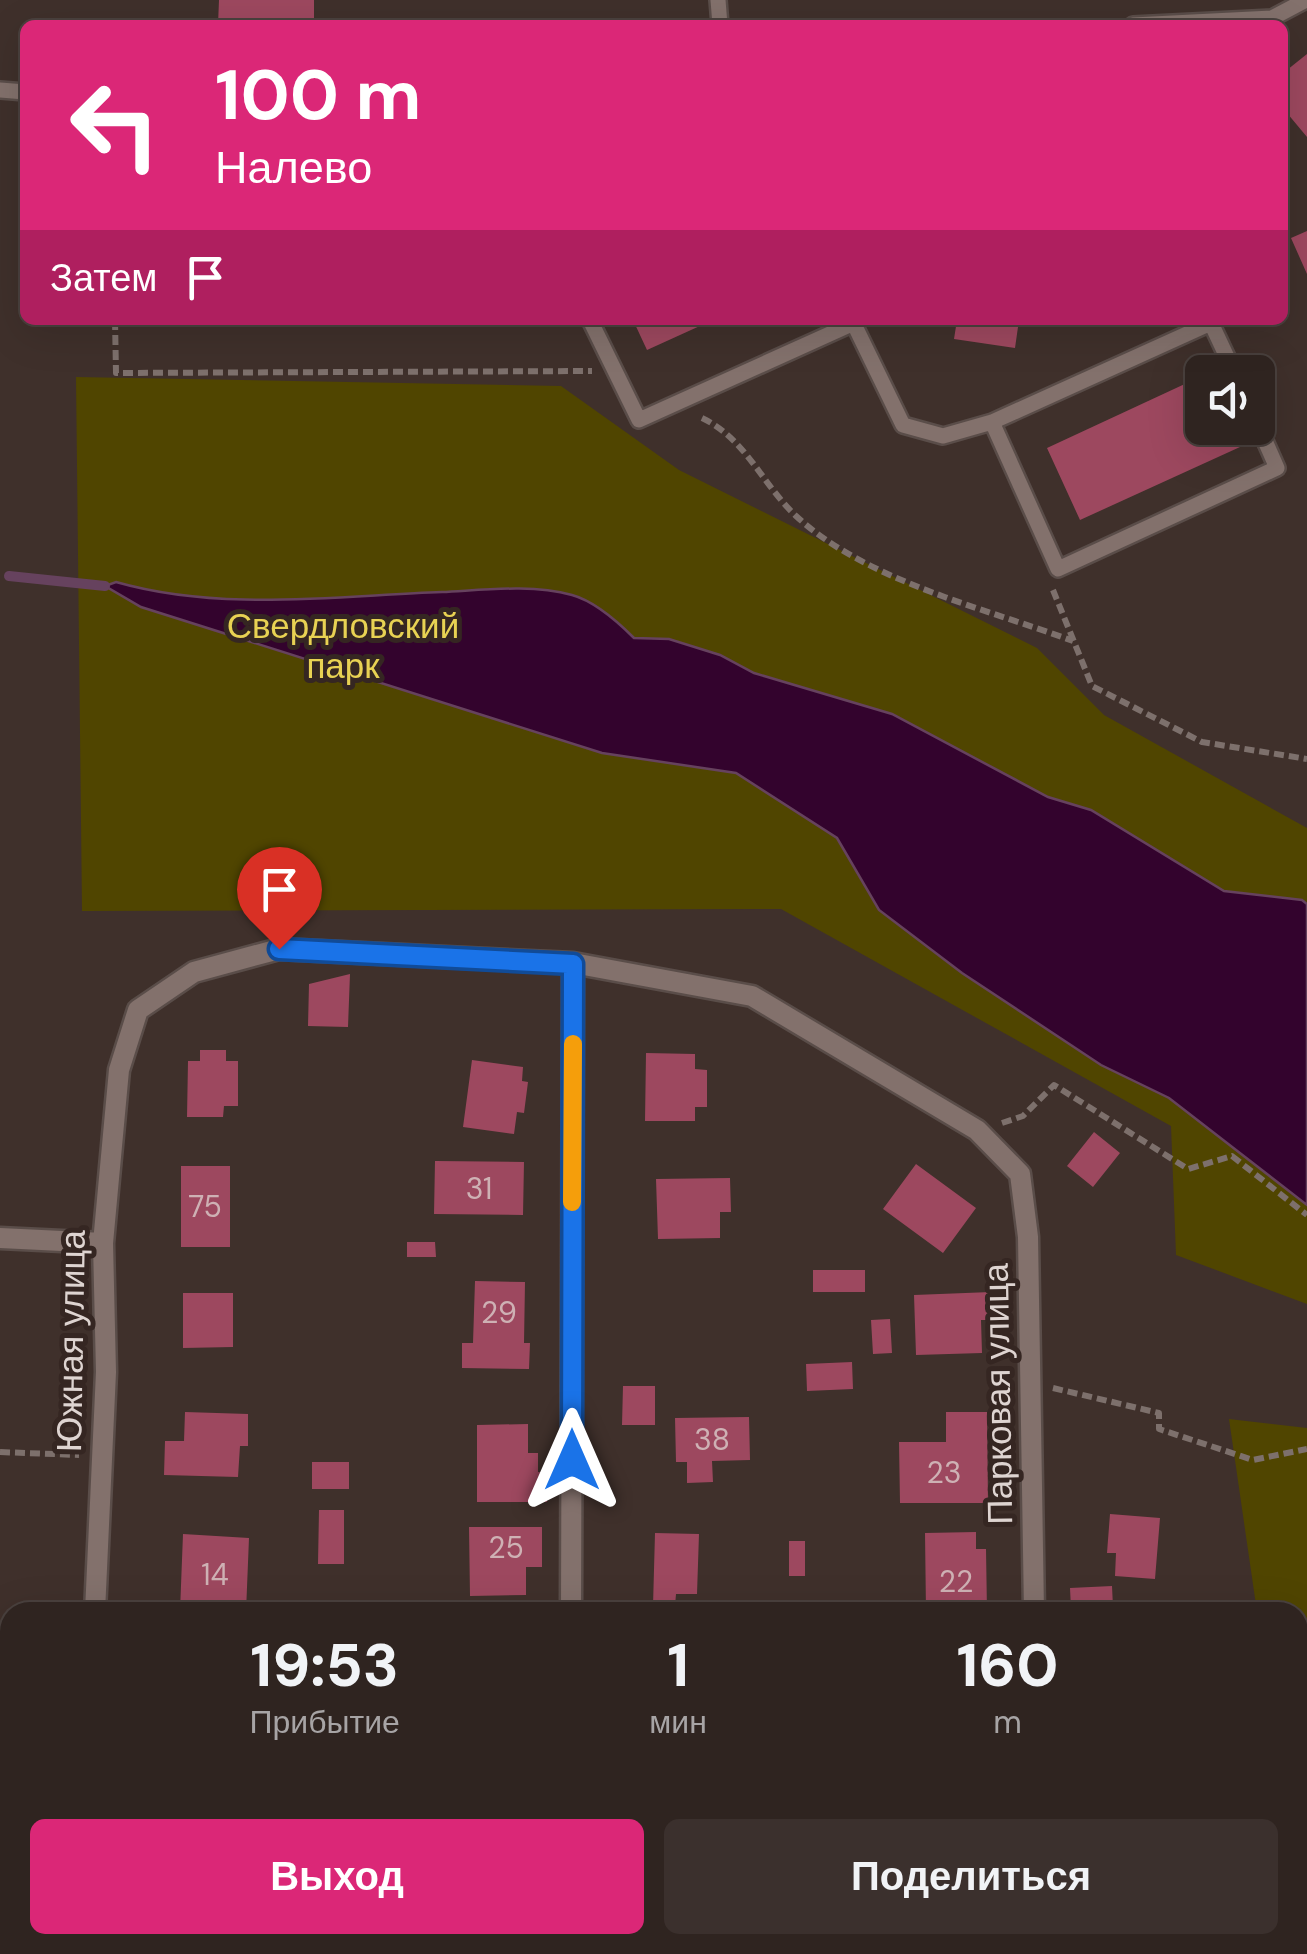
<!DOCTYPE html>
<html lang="ru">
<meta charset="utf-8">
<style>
:root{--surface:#2f2420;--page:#3b302d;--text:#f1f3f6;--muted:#a7a4a5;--line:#4a413e;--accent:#db2777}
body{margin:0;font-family:"DM Sans",sans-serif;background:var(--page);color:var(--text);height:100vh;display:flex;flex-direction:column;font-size:38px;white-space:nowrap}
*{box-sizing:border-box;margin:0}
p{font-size:32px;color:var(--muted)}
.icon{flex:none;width:55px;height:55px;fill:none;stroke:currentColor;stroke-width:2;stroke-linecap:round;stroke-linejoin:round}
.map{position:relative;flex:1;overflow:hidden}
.side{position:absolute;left:0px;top:1602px;width:1308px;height:352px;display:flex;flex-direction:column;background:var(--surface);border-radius:30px 30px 0 0;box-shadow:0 10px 40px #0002,0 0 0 2px var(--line)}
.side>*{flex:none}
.guide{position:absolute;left:20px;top:20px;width:1268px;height:305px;border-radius:15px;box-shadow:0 10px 40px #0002,0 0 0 2px var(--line);background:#db2777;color:#fff;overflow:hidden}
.buttons{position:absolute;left:1185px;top:355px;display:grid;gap:20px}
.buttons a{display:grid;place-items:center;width:90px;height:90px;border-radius:15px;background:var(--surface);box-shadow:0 10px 40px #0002,0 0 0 2px var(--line);font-size:50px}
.pin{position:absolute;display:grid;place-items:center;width:85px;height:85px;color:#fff;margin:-102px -42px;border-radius:50% 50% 50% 0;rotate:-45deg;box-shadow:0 0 10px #0007}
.pin .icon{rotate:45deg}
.me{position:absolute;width:110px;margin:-55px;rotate:0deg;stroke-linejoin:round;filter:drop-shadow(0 0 8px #0008)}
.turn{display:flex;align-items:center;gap:35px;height:210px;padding:0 30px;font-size:45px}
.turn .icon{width:130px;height:130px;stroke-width:2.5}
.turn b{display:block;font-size:70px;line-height:85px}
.then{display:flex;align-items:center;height:95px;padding:0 30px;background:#0003;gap:20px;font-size:38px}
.eta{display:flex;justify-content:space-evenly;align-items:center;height:170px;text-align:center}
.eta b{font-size:60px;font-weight:700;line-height:70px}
.primary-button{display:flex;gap:20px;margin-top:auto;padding:20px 30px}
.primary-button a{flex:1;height:115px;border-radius:15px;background:var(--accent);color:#fff;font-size:40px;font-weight:700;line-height:115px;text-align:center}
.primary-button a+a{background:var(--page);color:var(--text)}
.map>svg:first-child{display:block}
.green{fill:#504500}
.water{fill:#33032d;stroke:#66425e;stroke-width:2.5}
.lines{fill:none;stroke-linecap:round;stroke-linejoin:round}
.stream{stroke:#66425e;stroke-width:10}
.building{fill:#9d485f}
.service-casing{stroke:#5a4d49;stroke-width:20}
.minor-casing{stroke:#5a4d49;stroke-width:25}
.path{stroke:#7d706c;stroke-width:6;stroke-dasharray:10 5;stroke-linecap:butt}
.service{stroke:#83716c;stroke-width:15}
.minor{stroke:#83716c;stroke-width:20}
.route-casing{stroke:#114b97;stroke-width:25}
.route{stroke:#1a73e8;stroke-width:18}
.slow{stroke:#f59e0b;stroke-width:18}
.labels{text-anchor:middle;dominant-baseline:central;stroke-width:10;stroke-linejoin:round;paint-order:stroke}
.number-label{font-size:30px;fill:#ceb1b4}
.park-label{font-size:35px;fill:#e8d253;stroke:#352622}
.street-label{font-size:35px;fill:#ded4d1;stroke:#352622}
</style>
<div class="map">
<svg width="1307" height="1954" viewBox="0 0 1307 1954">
<rect width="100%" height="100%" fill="#3f302b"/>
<path class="green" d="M76,377L561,386L679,470L1037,648L1104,715L1307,828V1304L1176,1255L1171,1126L781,909L82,911Z
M1229,1419L1307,1428V1946L1298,1882V1612H1257Z"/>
<path class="water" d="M116,582C221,612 334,596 442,592C484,590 531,584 572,595C594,601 618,622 634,638L669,639L720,655L754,673L892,714L1048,797L1091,810L1224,891L1302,900L1307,904V1205L1169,1098L1101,1065L962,973L879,910L837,838L736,773L602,753L141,607L105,586Z"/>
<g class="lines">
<path class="stream" d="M9,576L105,586"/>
</g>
<path class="building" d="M219,0H314V25H218Z
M1307,54V137L1282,107V74Z
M1307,231V274L1291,238Z
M633,320H713L647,350Z
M957,320H1019L1015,348L954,339Z
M1202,376V428H1231L1240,447L1080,520L1047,448Z
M350,974L348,1027L308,1026L309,984Z
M200,1050H226V1061H238V1106H224L223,1117H187L188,1061H200Z
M646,1053L695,1054V1069L707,1070V1107H695V1121H645Z
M472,1060L523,1067L522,1081L528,1082L524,1113L517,1112L514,1134L463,1127Z
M1094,1132L1120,1153L1093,1187L1067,1166Z
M435,1161L524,1162L523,1215L434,1214Z
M916,1164L976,1208L943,1253L883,1209Z
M181,1166H230V1247H181Z
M730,1178L731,1212H720V1238L658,1239L656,1179Z
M407,1242H435L436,1257H407Z
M813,1270H865V1292H813Z
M475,1281L525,1282L524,1343H530L529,1369L462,1368V1343H473Z
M991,1292L992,1320H981L982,1353L916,1355L914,1295Z
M183,1293H233V1347L183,1348Z
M890,1319L892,1353L873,1354L871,1320Z
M852,1362L853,1389L807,1391L806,1364Z
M623,1386H655V1425H622Z
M185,1412L248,1414V1446H240L238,1477L164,1475L165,1441H184Z
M946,1412H987L988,1503H900L899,1442H946Z
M749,1417L750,1460L712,1461L713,1482L687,1483V1462H676L675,1418Z
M528,1424V1453H538V1472H547V1502H477V1425Z
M312,1462H349V1489H312Z
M319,1510H344V1564H318Z
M1110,1514L1160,1518L1155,1579L1115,1576L1116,1553H1107Z
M469,1527H542V1567H526V1595L470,1596Z
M976,1532V1549H986L987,1612H926L925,1533Z
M655,1533L699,1534L697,1594H676L675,1606H653Z
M183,1534L249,1538L246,1612L180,1611Z
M789,1541H805V1576H789Z
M1112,1586L1113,1607L1071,1609L1070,1588Z
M183,1945H236V1954H183Z
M422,1945H490V1954H422Z
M649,1945H695V1954H649Z
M913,1945H981V1954H913Z
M1216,1945H1245L1246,1954H1217Z"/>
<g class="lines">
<g class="service-casing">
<path id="service" d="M718,0L720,25
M1133,25L1272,18L1306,0
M0,90L25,92
M590,320L639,420L854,323
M852,320L903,425L943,436L992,422L1211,323L1234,372
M992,422L1058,569L1277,468L1258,425"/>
</g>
<g class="minor-casing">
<path id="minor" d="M0,1238L103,1243
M95,1612L106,1372L103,1243L119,1070L138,1010L194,972L279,949L573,963L752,996L977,1130L1020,1174L1028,1237L1034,1612
M571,1612L573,963
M89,1945V1954
M570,1954L571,1945
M1028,1954V1945"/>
</g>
<path class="path" d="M115,320L116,373L592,371
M702,418C746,439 762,484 796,516C866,581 984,608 1073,641
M1053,590L1092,686L1202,742L1307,759
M1002,1123L1023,1116L1054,1085L1188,1169L1232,1156L1307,1215
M1053,1388L1159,1413V1429L1253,1460L1307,1449
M0,1452L79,1455"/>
<use href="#service" class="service"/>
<use href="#minor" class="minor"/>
</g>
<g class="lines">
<g class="route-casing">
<path id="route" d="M279,949L573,964L572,1460"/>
</g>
<use href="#route" class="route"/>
<path class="slow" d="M572,1202L573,1044"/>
</g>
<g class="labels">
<g class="number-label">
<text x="479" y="1188">31</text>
<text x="205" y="1206">75</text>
<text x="499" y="1312">29</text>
<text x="712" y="1439">38</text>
<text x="944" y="1472">23</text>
<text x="506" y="1547">25</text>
<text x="215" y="1574">14</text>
<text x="956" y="1581">22</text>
</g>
<g class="park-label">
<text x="343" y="626">Свердловский<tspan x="343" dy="40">парк</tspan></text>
</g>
<g class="street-label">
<text transform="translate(71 1341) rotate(-89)">Южная улица</text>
<text transform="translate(998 1394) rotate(-91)">Парковая улица</text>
</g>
</g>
</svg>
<div class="buttons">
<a><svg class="icon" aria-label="sound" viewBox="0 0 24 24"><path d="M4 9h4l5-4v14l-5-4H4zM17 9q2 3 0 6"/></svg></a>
</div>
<div class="pin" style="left:279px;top:949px;background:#d93025"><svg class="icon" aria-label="arrive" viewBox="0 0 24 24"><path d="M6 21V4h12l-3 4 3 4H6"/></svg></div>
<svg class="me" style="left:572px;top:1460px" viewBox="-20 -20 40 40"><path d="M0-17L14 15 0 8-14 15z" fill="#1a73e8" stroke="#fff" stroke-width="4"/></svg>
<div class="guide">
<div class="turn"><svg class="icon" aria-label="left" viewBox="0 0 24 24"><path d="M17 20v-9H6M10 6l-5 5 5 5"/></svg><div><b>100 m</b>Налево</div></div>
<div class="then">Затем<svg class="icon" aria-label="arrive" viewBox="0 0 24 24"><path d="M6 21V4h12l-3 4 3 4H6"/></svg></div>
</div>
<section class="side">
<div class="eta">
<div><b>19:53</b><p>Прибытие</p></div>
<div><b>1</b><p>мин</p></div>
<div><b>160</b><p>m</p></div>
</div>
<div class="primary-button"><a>Выход</a><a>Поделиться</a></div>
</section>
</div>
